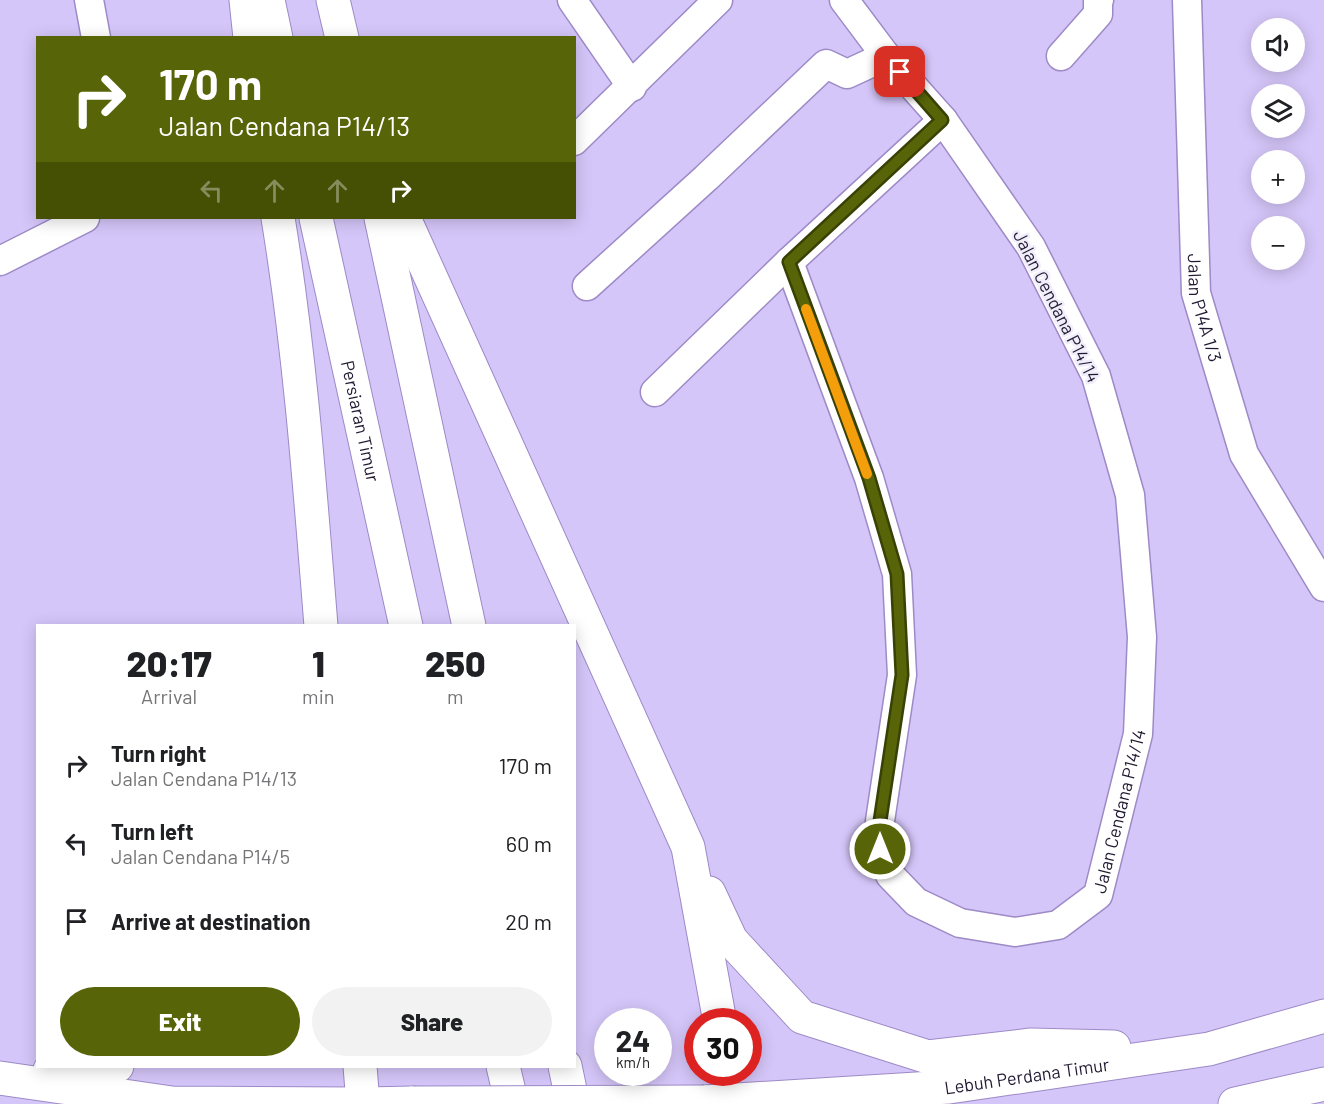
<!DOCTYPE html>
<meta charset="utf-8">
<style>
:root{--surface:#fff;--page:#f2f2f2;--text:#202124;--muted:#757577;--accent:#576407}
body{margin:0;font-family:Barlow,sans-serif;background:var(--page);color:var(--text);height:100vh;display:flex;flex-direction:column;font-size:22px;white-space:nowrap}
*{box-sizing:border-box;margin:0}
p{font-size:20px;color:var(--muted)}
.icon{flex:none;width:33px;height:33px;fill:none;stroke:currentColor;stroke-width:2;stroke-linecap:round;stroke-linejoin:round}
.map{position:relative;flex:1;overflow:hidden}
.panel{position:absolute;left:36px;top:624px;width:540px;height:444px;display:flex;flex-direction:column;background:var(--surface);border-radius:0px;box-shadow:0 3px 15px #0003}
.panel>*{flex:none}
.hud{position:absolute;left:36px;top:36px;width:540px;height:183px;border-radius:0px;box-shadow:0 3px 15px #0003;background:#576407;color:#fff;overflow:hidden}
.controls{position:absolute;left:1251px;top:18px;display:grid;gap:12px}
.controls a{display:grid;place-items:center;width:54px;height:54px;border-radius:50%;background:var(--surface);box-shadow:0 3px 15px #0003;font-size:30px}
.speed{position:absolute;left:594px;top:1008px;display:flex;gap:12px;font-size:30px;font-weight:700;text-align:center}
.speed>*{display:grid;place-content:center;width:78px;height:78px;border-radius:50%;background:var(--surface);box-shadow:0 3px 15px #0003;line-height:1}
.speed small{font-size:15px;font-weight:400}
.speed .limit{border:9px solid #d22;background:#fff;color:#111}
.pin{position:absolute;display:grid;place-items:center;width:51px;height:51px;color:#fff;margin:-26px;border-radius:12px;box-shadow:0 3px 9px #0006}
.me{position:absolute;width:66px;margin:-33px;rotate:0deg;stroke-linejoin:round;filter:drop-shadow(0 0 4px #0008)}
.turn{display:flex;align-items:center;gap:21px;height:126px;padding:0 24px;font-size:27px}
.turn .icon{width:78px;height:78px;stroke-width:2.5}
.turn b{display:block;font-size:42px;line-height:51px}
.lanes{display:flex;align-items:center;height:57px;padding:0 24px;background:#0003;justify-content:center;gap:30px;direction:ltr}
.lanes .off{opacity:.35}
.eta{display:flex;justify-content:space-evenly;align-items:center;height:102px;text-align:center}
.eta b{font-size:36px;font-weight:800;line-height:42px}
.cta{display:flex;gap:12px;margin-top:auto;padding:12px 24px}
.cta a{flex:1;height:69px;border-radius:36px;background:var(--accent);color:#fff;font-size:24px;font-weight:800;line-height:69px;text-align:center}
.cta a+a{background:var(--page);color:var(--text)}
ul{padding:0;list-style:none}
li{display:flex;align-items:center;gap:18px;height:78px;padding:0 24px}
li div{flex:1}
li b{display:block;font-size:22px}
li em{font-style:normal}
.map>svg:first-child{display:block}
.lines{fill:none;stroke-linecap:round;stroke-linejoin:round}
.minor-casing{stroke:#9d8ac7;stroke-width:31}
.major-casing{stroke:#9d8ac7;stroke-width:35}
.minor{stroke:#fff;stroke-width:28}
.major{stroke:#fff;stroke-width:33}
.major-bridge-casing{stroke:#9d8ac7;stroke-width:35;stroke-linecap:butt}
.major-bridge{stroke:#fff;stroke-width:33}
.route-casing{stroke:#394105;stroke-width:15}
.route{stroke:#576407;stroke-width:10}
.slow{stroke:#f59e0b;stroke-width:10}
.labels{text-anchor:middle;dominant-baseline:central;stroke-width:5;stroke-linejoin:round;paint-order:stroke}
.street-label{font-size:18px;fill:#211931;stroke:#f1eefb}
</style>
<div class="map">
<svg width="1324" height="1104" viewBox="0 0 1324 1104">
<rect width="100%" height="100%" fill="#d5c6f9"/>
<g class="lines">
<g class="minor-casing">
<g id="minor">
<path d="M89,0L96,38"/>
<path d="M572,0L632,87"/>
<path id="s1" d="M1187,0L1196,293L1244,454L1324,587"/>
<path d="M1061,56L1098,14V2L1099,0"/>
<path d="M574,141L718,0"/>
<path d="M0,261L85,218"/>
<path id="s2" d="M789,262L869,478L897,574L902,675L880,821V849L890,875L916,902L960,923L1015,932L1058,925L1098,895L1138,734L1142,637L1130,495L1096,376L1031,247L943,120L886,56L844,0"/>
<path d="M587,286L706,178L826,64L847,74L886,56"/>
<path d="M655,392L789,262L943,120"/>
</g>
</g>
<g class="major-casing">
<g id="major">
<path d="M246,0L250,38"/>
<path d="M268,0L276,38"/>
<path d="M333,0L342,38"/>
<path d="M278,218C300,352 310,489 321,626"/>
<path id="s3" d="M316,218L406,626"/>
<path d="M381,218L469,626"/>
<path d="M404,218L688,847L720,1022"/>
<path d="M709,893L731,940L802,1017L928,1057L1031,1045L1114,1047"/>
<path d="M360,1066L363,1104"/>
<path d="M503,1066L512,1104"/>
<path d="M565,1066L573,1104"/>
<path d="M50,1070L117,1066"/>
<path d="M0,1078L172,1103L355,1104"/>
<path id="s4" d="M704,1102L949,1087L1209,1049L1324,1016"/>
<path d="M366,1104L413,1103"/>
<path d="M1235,1104L1324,1084"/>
</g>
</g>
<use href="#minor" class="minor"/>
<use href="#major" class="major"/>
<g class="major-bridge-casing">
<path id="major-bridge" d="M413,1103L704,1102"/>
</g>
<use href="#major-bridge" class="major-bridge"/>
</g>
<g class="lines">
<g class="route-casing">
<path id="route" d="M880,849V821L902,675L897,574L869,478L789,262L942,120L900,72"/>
</g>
<use href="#route" class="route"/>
<path class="slow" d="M806,309L867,474"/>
</g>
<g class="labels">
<g class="street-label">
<text transform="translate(1057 306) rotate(63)">Jalan Cendana P14/14</text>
<text stroke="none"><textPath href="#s1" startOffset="309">Jalan P14A 1/3</textPath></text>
<text stroke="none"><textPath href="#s3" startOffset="208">Persiaran Timur</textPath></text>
<text stroke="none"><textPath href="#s2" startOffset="957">Jalan Cendana P14/14</textPath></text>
<text stroke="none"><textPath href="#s4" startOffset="324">Lebuh Perdana Timur</textPath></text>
</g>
</g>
</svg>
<div class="controls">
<a><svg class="icon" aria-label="sound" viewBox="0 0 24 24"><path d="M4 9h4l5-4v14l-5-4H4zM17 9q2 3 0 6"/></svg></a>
<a><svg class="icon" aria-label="layers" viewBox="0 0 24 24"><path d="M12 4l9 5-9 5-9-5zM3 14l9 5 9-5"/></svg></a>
<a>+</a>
<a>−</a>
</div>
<div class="speed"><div>24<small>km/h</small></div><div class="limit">30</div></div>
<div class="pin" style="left:900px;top:72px;background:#d93025"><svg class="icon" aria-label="arrive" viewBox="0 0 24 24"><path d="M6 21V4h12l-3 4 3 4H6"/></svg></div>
<svg class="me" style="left:880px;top:849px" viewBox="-20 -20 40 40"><circle r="17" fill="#576407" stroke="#fff" stroke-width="3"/><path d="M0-11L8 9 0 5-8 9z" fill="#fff"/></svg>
<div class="hud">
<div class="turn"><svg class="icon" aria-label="right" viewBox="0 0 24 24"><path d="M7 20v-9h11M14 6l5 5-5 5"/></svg><div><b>170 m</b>Jalan Cendana P14/13</div></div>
<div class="lanes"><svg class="icon off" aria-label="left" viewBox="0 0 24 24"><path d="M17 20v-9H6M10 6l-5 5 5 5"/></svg><svg class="icon off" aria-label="ahead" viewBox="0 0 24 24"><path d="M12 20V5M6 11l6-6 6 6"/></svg><svg class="icon off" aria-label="ahead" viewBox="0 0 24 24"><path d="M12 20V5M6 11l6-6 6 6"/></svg><svg class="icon" aria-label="right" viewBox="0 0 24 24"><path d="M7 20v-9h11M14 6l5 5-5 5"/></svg></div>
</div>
<section class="panel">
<div class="eta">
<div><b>20:17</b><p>Arrival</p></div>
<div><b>1</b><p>min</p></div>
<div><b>250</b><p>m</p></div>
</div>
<ul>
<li><svg class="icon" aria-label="right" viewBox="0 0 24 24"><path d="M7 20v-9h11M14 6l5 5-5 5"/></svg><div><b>Turn right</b><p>Jalan Cendana P14/13</p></div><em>170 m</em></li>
<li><svg class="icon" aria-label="left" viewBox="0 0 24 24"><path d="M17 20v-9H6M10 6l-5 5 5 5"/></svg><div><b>Turn left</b><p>Jalan Cendana P14/5</p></div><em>60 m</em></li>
<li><svg class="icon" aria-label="arrive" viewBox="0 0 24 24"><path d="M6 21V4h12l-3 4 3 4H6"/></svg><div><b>Arrive at destination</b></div><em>20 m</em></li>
</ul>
<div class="cta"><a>Exit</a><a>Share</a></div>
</section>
</div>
